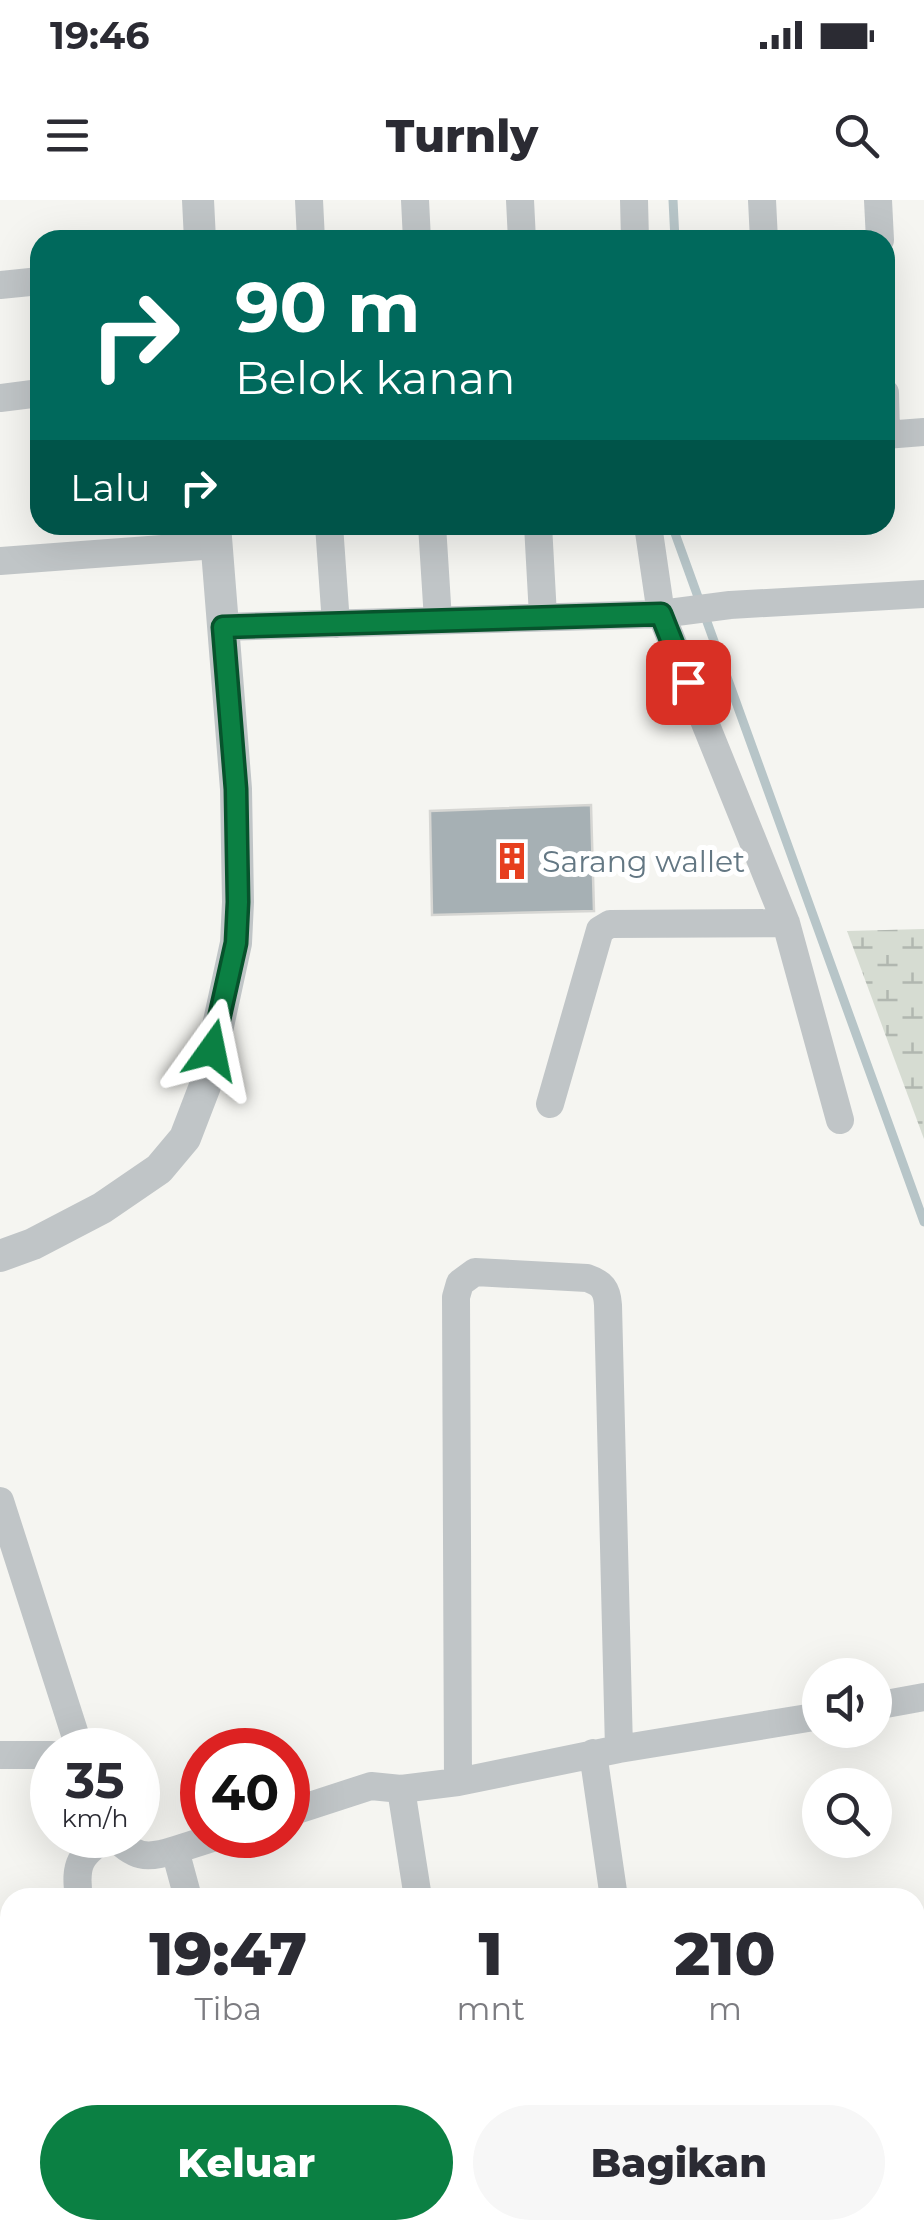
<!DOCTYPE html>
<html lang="id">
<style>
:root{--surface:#fff;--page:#f7f7f7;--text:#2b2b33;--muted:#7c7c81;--accent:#0b8043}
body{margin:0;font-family:Montserrat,sans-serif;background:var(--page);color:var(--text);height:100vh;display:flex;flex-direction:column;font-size:38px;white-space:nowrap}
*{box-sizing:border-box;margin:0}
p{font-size:32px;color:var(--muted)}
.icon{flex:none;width:55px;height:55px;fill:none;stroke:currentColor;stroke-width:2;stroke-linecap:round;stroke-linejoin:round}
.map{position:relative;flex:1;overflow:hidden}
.sheet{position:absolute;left:0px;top:1688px;width:925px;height:352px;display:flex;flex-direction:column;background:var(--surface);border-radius:30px 30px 0 0;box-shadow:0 10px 40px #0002}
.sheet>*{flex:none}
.banner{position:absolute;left:30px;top:30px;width:865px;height:305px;border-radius:30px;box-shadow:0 10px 40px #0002;background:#00695c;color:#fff;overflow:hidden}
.fabs{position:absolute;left:802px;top:1458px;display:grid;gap:20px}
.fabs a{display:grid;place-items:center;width:90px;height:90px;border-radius:50%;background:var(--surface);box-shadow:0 10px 40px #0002;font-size:50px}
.speed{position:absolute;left:30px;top:1528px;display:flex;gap:20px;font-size:50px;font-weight:700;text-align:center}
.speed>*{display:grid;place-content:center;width:130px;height:130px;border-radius:50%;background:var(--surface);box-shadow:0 10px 40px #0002;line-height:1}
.speed small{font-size:25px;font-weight:400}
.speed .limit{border:15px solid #d22;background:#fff;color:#111}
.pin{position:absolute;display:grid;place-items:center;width:85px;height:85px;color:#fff;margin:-42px;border-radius:20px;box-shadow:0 5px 15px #0006}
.me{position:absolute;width:110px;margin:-55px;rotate:12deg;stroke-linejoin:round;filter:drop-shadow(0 0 8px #0008)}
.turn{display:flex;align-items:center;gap:35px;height:210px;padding:0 40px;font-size:45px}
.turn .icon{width:130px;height:130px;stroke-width:2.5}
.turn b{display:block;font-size:70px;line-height:85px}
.then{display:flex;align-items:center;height:95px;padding:0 40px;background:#0003;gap:20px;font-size:38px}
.eta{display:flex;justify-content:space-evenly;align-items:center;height:170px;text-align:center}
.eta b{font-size:60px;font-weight:800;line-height:70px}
.cta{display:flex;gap:20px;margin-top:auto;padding:20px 40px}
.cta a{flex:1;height:115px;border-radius:60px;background:var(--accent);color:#fff;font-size:40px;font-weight:800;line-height:115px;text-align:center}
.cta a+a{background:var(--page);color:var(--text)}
.status{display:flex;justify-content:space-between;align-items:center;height:70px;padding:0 50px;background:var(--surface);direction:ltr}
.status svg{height:28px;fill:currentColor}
header{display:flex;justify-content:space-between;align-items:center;height:130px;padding:0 40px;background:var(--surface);font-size:45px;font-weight:800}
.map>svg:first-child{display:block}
.wetland{fill:url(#wetland-marsh)}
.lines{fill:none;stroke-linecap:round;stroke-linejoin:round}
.stream{stroke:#b7c5c8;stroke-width:9}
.building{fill:#a6b0b4;stroke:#d6d6d3;stroke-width:2.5}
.minor{stroke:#c0c5c7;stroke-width:28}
.tertiary{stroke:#c0c5c7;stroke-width:32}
.route-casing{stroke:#07532c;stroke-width:25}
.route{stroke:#0b8043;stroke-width:18}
.labels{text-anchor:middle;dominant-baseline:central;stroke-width:10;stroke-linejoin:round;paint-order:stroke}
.poi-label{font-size:30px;fill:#637783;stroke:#fff;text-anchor:start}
</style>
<div class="status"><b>19:46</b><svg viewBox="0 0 49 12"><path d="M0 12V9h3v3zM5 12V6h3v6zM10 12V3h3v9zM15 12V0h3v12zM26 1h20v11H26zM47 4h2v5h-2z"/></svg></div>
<header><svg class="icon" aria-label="menu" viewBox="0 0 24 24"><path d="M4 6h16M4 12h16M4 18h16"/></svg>Turnly<svg class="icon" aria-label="search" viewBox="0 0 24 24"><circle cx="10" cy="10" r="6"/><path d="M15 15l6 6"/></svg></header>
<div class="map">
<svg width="924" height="2038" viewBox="0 0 924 2038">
<defs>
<pattern id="wetland-marsh" width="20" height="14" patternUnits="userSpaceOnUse" patternTransform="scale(2.5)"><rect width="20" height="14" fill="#d6dcd2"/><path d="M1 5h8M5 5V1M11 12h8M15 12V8" fill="none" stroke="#b1b7b0"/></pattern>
</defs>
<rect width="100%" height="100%" fill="#f5f5f1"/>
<path class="wetland" d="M924,729V939L847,731Z"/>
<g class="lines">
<path class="stream" d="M673,0L675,40
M672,325L924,1022
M915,2025L924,2003"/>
</g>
<path class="building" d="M591,605L594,711L432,715L430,611Z"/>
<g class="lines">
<path class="minor" d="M309,0L311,40
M415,0L417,40
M520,0L522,40
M634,0L635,40
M762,0L764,40
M878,0L880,40
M0,85L40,81
M885,193L886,235
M0,198L40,193
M885,235L924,232
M329,325L336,424
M432,325L438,420
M538,325L543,416
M648,325L661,414L786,723L840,920
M0,361L216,345
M223,427L661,414L730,405L924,394
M550,904L600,730L610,724L786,723
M0,1301L80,1550
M875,1506L924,1497
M619,1549L820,1516
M593,1553L614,1698
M0,1555H52
M401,1589L418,1698
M288,1613L371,1586L401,1589L458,1582L619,1549L608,1105C607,1089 602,1083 587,1078L475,1072L460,1083L456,1097L458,1582
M112,1635C135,1657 145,1660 175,1650L188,1698
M175,1650L222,1635
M79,1698C74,1663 80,1655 109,1635
M0,1863L10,1860
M0,1981L10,2018
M483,2030L485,2038"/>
<path class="tertiary" d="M198,0L200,40
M0,1056L33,1044L102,1008L159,969L185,938L205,886L236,743L238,702L236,589L215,325"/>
</g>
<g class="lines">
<g class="route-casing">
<path id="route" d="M212,850L236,743L238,702L236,589L223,427L661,414L688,482"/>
</g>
<use href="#route" class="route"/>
</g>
<defs>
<g id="building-bare" transform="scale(3)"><path d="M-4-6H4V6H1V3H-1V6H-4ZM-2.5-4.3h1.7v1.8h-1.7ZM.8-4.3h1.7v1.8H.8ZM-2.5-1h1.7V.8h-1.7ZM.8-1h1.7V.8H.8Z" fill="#e73f1e" stroke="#fff" stroke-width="2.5" paint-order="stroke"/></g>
</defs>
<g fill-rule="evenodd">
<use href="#building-bare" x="512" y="661"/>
</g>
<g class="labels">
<g class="poi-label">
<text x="542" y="661">Sarang wallet</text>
</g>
</g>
</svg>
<div class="fabs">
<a><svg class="icon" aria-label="sound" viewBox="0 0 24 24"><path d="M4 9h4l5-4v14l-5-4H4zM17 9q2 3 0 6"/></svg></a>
<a><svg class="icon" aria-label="search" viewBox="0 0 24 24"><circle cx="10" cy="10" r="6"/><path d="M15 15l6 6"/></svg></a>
</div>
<div class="speed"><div>35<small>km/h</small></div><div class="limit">40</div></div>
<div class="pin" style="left:688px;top:482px;background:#d93025"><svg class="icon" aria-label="arrive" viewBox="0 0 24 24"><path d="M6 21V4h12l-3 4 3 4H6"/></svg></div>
<svg class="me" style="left:212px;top:850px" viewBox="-20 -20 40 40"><path d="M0-17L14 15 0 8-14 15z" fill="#0b8043" stroke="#fff" stroke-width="4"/></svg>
<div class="banner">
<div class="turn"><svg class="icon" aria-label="right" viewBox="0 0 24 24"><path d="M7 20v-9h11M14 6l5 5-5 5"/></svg><div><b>90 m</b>Belok kanan</div></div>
<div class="then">Lalu<svg class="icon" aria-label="right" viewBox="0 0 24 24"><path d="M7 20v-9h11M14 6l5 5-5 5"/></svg></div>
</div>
<section class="sheet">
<div class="eta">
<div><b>19:47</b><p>Tiba</p></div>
<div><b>1</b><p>mnt</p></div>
<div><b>210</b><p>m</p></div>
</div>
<div class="cta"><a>Keluar</a><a>Bagikan</a></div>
</section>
</div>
